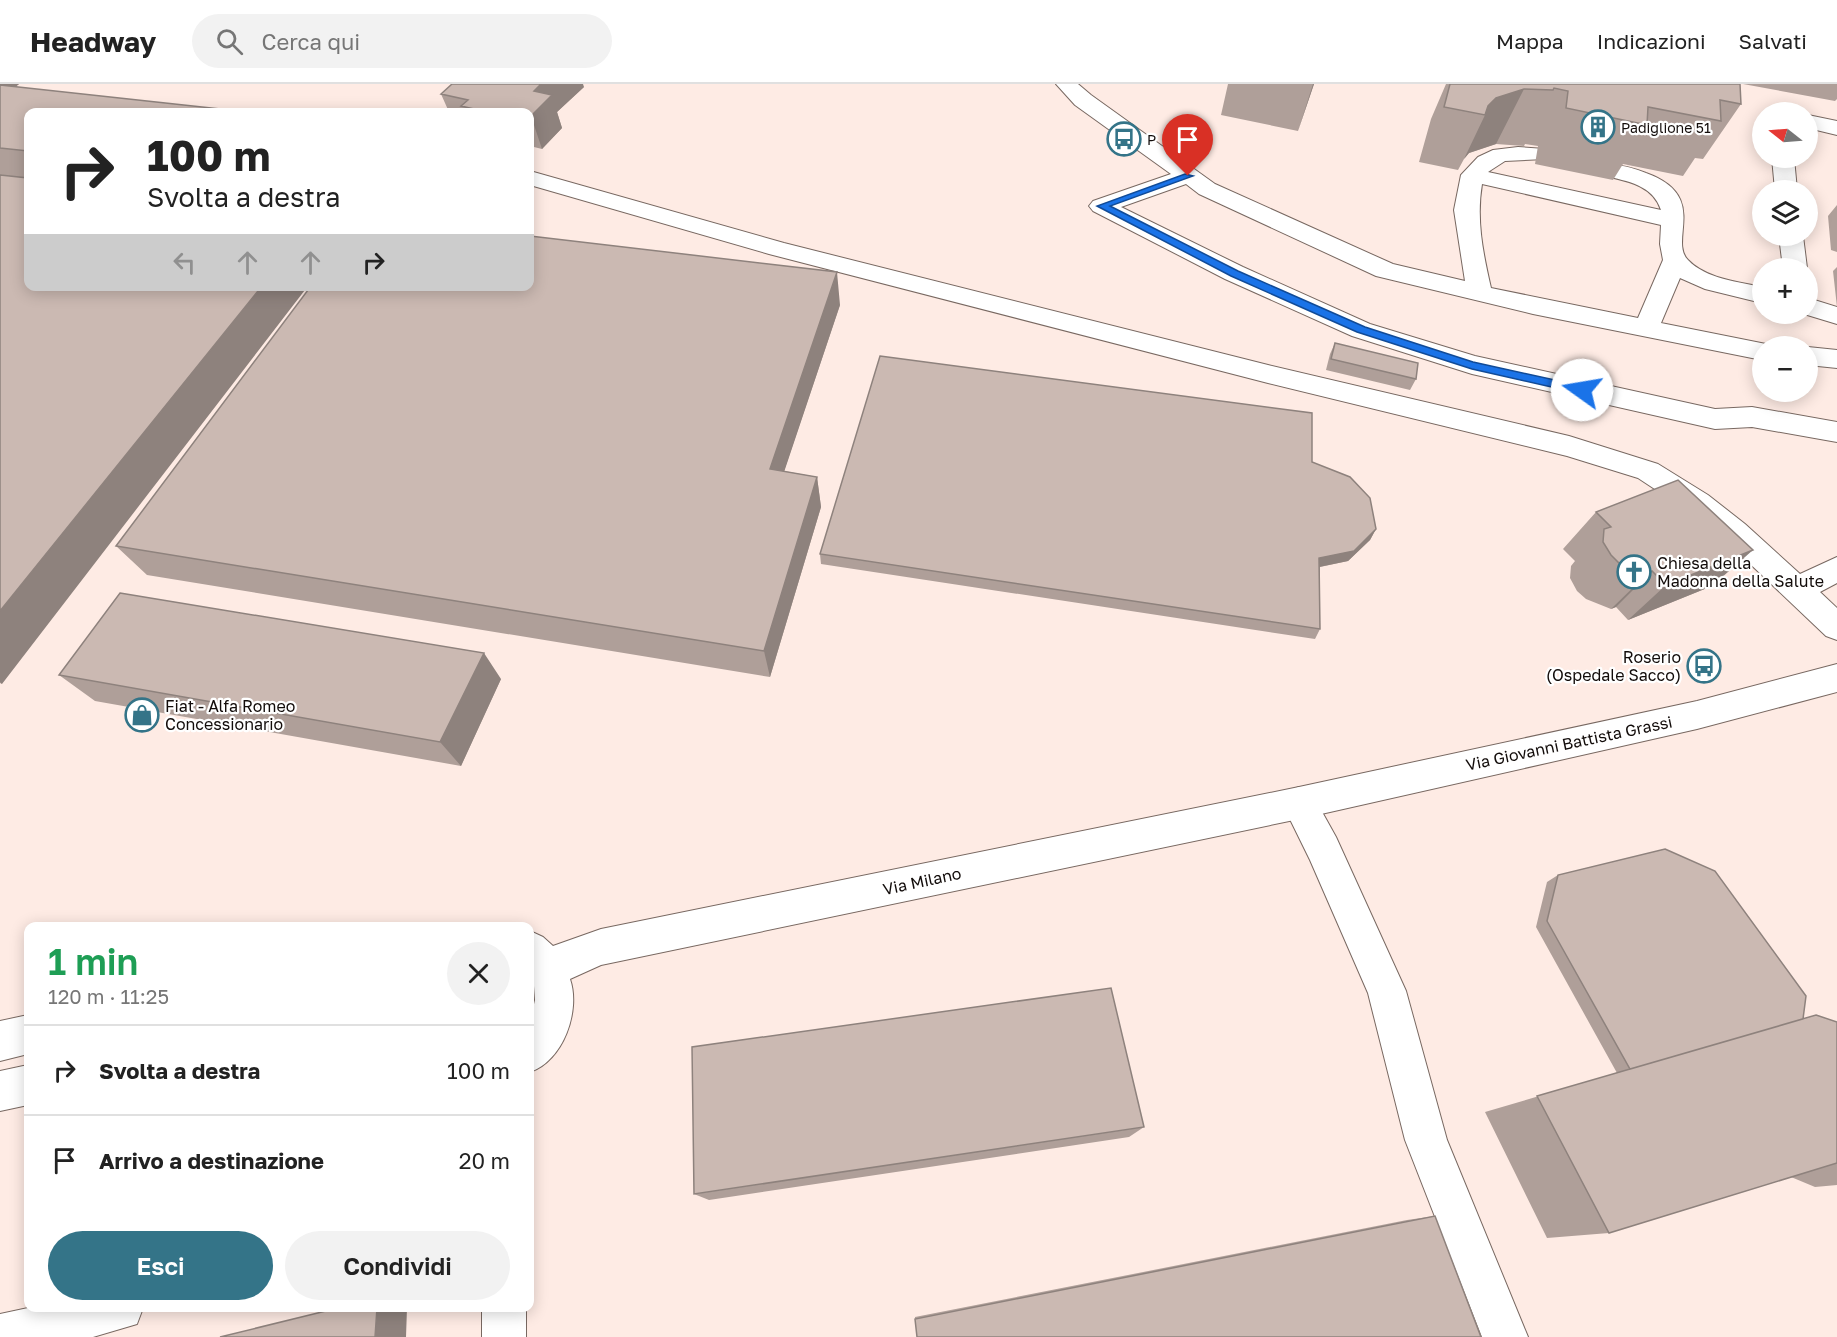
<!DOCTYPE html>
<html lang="it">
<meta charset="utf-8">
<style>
:root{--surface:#fff;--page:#f2f2f2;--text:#222;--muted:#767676;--line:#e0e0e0;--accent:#347488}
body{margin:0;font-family:"Golos Text",sans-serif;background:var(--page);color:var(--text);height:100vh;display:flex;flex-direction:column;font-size:22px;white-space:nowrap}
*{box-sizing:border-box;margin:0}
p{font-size:20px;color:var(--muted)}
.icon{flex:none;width:33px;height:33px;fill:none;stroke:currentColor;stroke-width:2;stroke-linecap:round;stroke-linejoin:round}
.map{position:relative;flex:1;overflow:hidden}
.sheet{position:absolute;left:24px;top:838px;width:510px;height:390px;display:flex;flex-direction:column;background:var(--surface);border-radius:12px;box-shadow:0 3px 15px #0003}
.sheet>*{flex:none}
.guide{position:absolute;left:24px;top:24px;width:510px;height:183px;border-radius:12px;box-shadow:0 3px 15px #0003;background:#fff;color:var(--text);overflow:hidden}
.needle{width:39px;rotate:287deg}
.fabs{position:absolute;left:1752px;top:18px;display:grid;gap:12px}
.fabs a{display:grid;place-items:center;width:66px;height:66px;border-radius:50%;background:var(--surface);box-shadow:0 3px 15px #0003;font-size:30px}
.pin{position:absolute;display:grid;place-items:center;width:51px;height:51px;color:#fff;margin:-62px -26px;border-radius:50% 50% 50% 0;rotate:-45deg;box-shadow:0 0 6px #0007}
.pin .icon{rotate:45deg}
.me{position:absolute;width:66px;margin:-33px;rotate:283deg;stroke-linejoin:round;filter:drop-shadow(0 0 4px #0008)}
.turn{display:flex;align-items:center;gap:21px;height:126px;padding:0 24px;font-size:27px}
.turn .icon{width:78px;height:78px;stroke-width:2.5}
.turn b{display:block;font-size:42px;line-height:51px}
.lanes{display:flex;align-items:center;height:57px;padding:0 24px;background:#0003;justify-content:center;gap:30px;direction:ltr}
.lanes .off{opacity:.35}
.round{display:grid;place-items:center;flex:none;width:63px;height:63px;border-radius:32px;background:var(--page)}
.overview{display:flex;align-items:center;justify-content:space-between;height:102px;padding:0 24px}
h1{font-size:36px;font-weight:600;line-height:45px;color:#1e9e55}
.cta{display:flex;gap:12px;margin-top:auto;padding:12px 24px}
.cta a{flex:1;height:69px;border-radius:36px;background:var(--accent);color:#fff;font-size:24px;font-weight:600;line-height:69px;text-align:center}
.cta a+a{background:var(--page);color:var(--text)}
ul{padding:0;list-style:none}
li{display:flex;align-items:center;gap:18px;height:90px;padding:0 24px;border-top:2px solid var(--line)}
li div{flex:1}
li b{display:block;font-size:22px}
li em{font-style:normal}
header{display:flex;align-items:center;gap:36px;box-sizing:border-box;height:84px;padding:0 30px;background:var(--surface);border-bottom:2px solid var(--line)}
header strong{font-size:28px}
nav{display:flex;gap:33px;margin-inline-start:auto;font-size:21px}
.search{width:420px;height:54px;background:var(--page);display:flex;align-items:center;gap:15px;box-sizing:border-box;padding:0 21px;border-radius:33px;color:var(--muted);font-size:22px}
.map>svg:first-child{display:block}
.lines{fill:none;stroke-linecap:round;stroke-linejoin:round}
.minor-casing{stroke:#786861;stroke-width:2}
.major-casing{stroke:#786861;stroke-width:2}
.minor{fill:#fff;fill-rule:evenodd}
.major{fill:#fff;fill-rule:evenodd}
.wall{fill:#af9f99}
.shaded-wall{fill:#8e827d}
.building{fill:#cbb9b2;stroke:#8e827d;stroke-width:1.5}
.route{fill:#1a73e8;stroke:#114b97;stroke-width:1.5}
.labels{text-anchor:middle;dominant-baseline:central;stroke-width:4.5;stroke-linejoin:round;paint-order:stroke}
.far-poi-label{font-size:14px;fill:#120c0a;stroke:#fff;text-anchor:start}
.poi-label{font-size:16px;fill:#120c0a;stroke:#fff;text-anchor:start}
.street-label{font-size:16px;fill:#120c0a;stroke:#fff}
</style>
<header>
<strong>Headway</strong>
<div class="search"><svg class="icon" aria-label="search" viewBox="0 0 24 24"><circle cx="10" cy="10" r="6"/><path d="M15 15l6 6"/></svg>Cerca qui</div>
<nav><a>Mappa</a><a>Indicazioni</a><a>Salvati</a></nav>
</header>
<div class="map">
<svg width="1837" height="1253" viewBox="0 0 1837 1253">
<rect width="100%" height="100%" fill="#feebe4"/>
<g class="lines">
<g class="minor-casing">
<path id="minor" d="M1056,0H1078L1091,11L1215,100L1393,180L1465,197L1454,126L1461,91L1478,73L1493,66L1518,63L1545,65L1548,70L1545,75L1505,77L1488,88L1661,126C1653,101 1627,97 1605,92L1602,87L1605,82C1618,79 1633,84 1646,89C1710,112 1668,156 1688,176C1706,195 1739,198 1762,203V219L1705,205L1680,194L1661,239L1771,261L1772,262H1762V276L1533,230L1376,192L1199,110L1186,100L1121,123L1243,183L1370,240L1475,272L1715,325L1752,323L1837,338V358L1752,343L1715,345L1472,290L1352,252L1225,195L1093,127L1089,122L1093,117L1171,90L1075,21ZM1482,100L1661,141L1660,160L1663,176L1638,234L1491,204C1483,169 1476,136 1482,100Z
M1808,31L1837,37V51L1808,44Z
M1772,74H1794L1797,106H1775Z
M530,87L784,159L1268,281L1569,352L1658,380L1708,411L1745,440L1800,490L1837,473V499L1820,508L1837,524V556L1826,552L1725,456L1688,427L1638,394L1567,372L1268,299L769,170L530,101Z
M1779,152H1803L1807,184H1783Z
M1808,214L1837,223V240L1804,230H1808Z
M1808,263L1837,266V284L1808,281Z
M1299,703L1311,708L1336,753L1406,907L1447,1056L1528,1253H1482L1405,1056L1368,909L1310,776L1282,719L1287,708Z
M28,1224H143L137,1240L93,1253H0V1230Z
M482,1224H526V1253H482Z"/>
</g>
<g class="major-casing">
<path id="major" d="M1837,580V608L1697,645L1299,735L601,881L570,895C581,927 563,977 530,988V937L535,916L534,902L530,893V847L543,853L553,862L601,845L1299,703L1697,617Z
M28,931V970L0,977V937Z
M28,981V1021L0,1027V987Z"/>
</g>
<use href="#minor" class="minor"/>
<use href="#major" class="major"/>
</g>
<path class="wall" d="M0,0H19L16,2L28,28V202L2,600L0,599Z
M1228,0H1314L1298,47L1221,31Z
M1446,0H1740L1741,20L1703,75L1695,74L1683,92L1623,80L1613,96L1535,80L1538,62L1525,60L1524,62L1496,60L1469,69L1464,75L1458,86L1419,78L1431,35Z
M1743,0H1837V15L1835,17Z
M584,3L557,28L562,44L542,65L530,62V28H449L441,10Z
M1837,121V168L1831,166L1828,132Z
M1837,183V223L1833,187Z
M840,221L784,387L817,393L821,423L770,593L147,491L116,462Z
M1335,259L1416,295L1410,306L1326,286L1330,270Z
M1312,378L1376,445L1370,456L1348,477L1320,483V545L1315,555L821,480L820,470Z
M1596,428L1712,502L1628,536L1616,523L1611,525L1586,515L1577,507L1570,494L1571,482L1575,477L1563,465Z
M59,591L501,595L461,682L95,617Z
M1558,791L1803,935L1837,938V1101L1815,1103L1791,1093L1609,1149L1547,1154L1485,1028L1617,989L1536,843L1547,798Z
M1144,1043L1129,1053L709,1116L694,1110Z
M1435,1132L915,1235V1233L1407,1136Z"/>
<path class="shaded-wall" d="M0,0H19L3,14L0,10Z
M541,0H583L584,3L557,28L562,44L542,65L531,32L534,7Z
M1313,0H1314L1298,47Z
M1524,5L1496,60L1469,69L1464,75L1485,31L1488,22L1496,14Z
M837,188L840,221L775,415L770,385Z
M262,202H308L2,600L0,598V527Z
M817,393L821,423L770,593L764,567Z
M1376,445L1370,456L1348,477L1314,484L1319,474Z
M1753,466L1712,502L1628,536L1666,501Z
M1652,487L1616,523L1611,525L1648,489Z
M484,569L501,595L461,682L440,658Z
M377,1224H407L406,1253H375Z"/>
<path class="building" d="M452,0H541L534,7L552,11L531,32L530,31V28H518L504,25L501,28H487L461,22L468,16L441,10Z
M1450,0H1740L1741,20L1720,16L1721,37L1648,23L1647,41L1566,24L1568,7L1554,4L1553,6L1524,5L1496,14L1488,22L1485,31L1444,23Z
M0,1L248,28H28V67L0,64Z
M0,91L28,94V202H262L0,527Z
M530,152L837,188L770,385L817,393L764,567L116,462L311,202H530Z
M1335,259L1418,279L1416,295L1331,275Z
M880,272L1312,329V378L1350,393L1370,414L1376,445L1354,467L1319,474L1320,545L820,470Z
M1678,396L1753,466L1666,501L1652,487L1648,489L1620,480L1611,471L1603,458L1604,445L1611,443L1596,428Z
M120,509L484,569L440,658L59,591Z
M1665,765L1715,787L1806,912L1803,935L1630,985L1547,837L1558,791Z
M1111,904L1144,1043L694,1110L692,963Z
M1816,931L1837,938V1079L1609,1149L1537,1012Z
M1435,1132L1481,1253H917L915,1235Z
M338,1224H377L375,1253H220Z"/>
<path class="route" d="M1185,90L1193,92L1110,122L1238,187L1365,243L1473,278L1582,302L1588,306L1582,310L1472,285L1357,248L1231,192L1097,122Z"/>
<defs>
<g id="building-ring" transform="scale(1.725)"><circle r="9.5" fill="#fff" stroke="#347488" stroke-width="1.5"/><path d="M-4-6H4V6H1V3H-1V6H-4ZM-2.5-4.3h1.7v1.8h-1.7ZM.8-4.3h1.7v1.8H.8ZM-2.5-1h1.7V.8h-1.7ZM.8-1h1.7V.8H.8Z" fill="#347488"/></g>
<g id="bus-ring" transform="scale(1.725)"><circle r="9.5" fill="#fff" stroke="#347488" stroke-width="1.5"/><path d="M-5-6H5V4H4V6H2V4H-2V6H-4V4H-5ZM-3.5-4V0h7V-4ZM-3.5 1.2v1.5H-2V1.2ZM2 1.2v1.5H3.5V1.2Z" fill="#347488"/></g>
<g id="church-ring" transform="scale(1.725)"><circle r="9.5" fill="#fff" stroke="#347488" stroke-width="1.5"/><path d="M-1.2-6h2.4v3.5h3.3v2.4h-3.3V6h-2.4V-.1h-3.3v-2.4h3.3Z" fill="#347488"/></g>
<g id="shop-ring" transform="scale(1.725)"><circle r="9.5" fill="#fff" stroke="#347488" stroke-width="1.5"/><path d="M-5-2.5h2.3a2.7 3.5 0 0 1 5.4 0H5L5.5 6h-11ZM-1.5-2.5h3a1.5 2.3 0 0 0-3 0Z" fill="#347488"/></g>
</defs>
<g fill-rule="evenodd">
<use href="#building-ring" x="1598" y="43"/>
<use href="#bus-ring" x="1124" y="55"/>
<use href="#church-ring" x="1634" y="488"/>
<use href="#bus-ring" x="1704" y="582"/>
<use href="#shop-ring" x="142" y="631"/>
</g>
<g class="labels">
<g class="far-poi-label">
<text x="1621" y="43">Padiglione 51</text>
<text x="1147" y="55">P</text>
</g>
<g class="poi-label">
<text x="1657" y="479">Chiesa della<tspan x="1657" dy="18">Madonna della Salute</tspan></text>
<text x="1681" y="573" text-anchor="end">Roserio<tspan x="1681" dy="18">(Ospedale Sacco)</tspan></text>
<text x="165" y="622">Fiat - Alfa Romeo<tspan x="165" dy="18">Concessionario</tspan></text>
</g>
<g class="street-label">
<text transform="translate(1569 659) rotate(-12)">Via Giovanni Battista Grassi</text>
<text transform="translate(922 797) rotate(-12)">Via Milano</text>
</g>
</g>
</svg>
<div class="fabs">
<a><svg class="needle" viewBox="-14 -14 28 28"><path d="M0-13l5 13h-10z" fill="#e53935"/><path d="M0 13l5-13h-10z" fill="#767676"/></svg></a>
<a><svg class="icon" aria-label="layers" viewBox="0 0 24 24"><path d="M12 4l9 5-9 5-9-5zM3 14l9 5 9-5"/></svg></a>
<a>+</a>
<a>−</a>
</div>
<div class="pin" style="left:1188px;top:92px;background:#d93025"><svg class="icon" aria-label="arrive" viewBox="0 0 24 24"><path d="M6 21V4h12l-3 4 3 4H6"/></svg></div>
<svg class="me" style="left:1582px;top:306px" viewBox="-20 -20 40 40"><circle r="19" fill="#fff"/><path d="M0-13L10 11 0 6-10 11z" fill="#1a73e8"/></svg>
<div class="guide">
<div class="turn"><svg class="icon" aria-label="right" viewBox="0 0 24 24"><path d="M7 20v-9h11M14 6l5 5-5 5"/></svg><div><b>100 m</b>Svolta a destra</div></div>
<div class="lanes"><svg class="icon off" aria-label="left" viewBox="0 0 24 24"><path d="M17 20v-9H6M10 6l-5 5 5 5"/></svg><svg class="icon off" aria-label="ahead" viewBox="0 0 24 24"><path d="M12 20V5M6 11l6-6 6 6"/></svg><svg class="icon off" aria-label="ahead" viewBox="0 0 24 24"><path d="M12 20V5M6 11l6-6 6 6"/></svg><svg class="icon" aria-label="right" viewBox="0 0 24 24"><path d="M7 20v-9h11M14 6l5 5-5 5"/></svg></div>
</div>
<section class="sheet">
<div class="overview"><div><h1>1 min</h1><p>120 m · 11:25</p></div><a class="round"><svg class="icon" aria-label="close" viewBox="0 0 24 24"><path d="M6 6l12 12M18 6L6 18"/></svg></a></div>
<ul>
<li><svg class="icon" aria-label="right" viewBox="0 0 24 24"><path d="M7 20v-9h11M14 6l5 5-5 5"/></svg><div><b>Svolta a destra</b></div><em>100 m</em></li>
<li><svg class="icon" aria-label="arrive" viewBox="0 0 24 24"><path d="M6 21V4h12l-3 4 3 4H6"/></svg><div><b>Arrivo a destinazione</b></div><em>20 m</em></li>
</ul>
<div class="cta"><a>Esci</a><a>Condividi</a></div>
</section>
</div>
